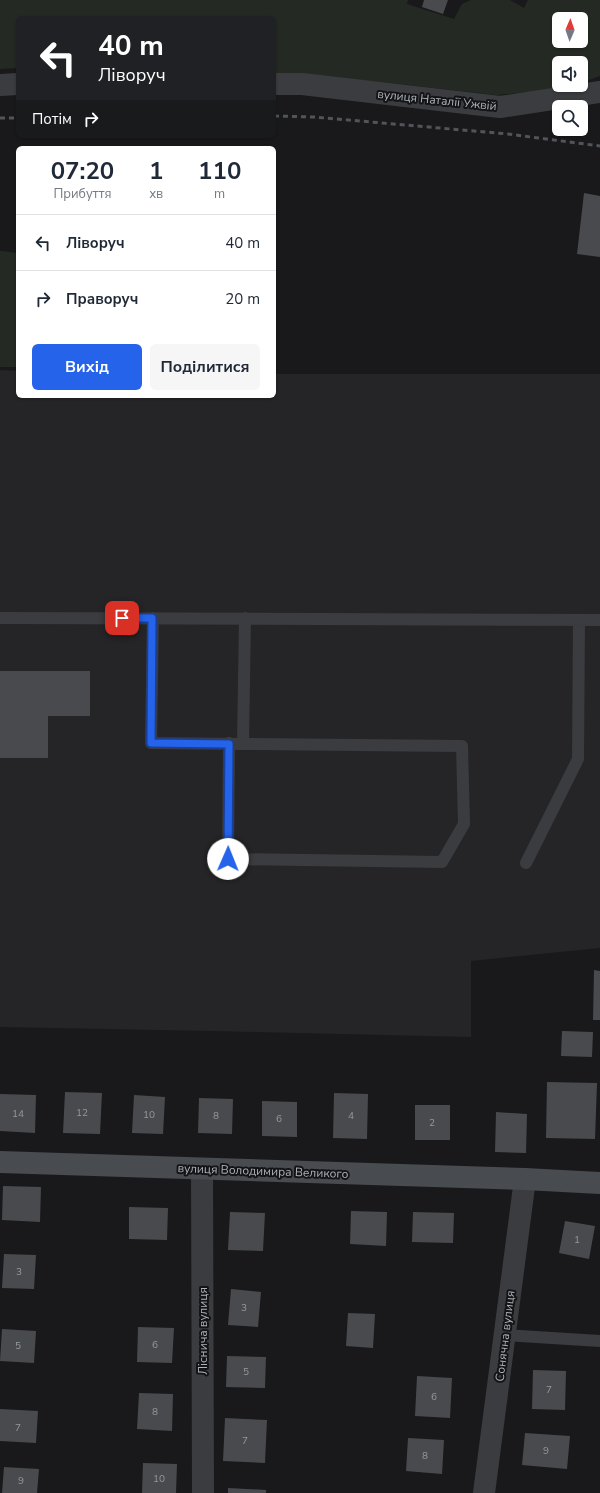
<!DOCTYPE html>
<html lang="uk">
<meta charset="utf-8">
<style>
:root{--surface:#fff;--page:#f6f6f7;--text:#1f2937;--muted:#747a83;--line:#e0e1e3;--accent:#2563eb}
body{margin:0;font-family:"Nunito Sans",sans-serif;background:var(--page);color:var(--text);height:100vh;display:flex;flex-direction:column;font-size:15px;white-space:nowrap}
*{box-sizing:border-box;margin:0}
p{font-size:13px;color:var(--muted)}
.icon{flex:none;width:22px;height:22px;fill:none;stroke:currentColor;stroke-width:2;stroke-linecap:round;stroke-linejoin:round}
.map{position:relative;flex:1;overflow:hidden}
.side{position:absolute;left:16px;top:146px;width:260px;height:252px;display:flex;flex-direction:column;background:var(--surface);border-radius:6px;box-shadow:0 1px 3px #0004}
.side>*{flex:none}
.guide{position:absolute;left:16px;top:16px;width:260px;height:122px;border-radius:6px;box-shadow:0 1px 3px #0004;background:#202124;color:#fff;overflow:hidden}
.needle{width:26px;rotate:2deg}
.buttons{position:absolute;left:552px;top:12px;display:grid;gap:8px}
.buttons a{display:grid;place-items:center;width:36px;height:36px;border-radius:6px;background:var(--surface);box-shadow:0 1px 3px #0004;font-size:20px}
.pin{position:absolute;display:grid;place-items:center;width:34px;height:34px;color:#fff;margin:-17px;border-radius:8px;box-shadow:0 2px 6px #0006}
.me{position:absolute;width:44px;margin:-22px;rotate:1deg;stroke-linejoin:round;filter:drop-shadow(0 0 3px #0008)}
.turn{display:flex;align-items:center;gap:14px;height:84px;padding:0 16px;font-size:18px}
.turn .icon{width:52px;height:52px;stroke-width:2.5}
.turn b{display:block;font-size:28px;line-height:34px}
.then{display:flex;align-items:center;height:38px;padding:0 16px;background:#0003;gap:8px;font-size:15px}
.eta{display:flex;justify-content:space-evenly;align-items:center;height:68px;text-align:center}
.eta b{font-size:24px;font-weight:700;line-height:28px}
.cta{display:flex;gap:8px;margin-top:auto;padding:8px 16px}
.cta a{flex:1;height:46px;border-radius:6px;background:var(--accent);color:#fff;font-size:16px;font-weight:700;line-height:46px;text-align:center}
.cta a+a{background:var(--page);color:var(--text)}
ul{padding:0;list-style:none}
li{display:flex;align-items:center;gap:12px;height:56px;padding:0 16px;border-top:1px solid var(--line)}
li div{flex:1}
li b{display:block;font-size:15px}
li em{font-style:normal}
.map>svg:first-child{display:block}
.built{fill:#252527}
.green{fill:#242a23;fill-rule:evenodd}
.building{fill:#484a4d}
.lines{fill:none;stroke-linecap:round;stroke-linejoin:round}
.lane{stroke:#3a3c3f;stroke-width:12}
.street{stroke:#3a3c3f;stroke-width:22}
.secondary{stroke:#484b4f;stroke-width:22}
.rail{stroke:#515458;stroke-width:3;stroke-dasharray:5 4;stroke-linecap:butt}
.route-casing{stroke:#184099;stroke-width:10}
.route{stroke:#2563eb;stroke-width:7}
.labels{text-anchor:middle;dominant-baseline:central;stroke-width:4;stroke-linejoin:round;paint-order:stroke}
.number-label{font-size:10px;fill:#93999e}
.street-label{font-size:12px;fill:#acb3b9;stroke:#141416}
</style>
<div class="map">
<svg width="600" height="1493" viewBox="0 0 600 1493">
<rect width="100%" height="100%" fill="#19191b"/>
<path class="built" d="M0,370L18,371V396H274V374H600V948L471,961V1037L211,1031L0,1027Z"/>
<path class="green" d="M0,0H408L407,4L454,19L462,4L471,0H510L524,8L528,0H600V76L581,83V63H559V85H577L567,89L496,95L381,82L274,73V18H18V68L0,69ZM559,19H581V41H559Z
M0,251L18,253V367H0Z"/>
<path class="building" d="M424,0H448L443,14L422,7Z
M584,193L600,196V257L577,254Z
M0,671H90V716H48V758H0Z
M594,970L600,971V1020H593Z
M562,1031L593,1032L592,1057L561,1056Z
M547,1082L597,1083L595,1139L546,1138Z
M65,1092L102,1093L100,1134L63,1133Z
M334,1093L368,1094L367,1139L333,1138Z
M0,1094L36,1095L35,1133L0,1131Z
M134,1095L165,1097L163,1134L132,1133Z
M199,1098L233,1099L232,1134L198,1133Z
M262,1101L297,1102V1137L262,1136Z
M415,1105H450V1140H415Z
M496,1112L527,1114L526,1153L495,1152Z
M3,1186L41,1187L40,1222L2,1220Z
M129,1207L168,1208L167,1240L129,1239Z
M351,1211L387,1212L386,1246L350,1244Z
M230,1212L265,1213L263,1251L228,1250Z
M413,1212L454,1213L453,1243L412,1242Z
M565,1221L595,1226L589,1259L559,1253Z
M4,1254L36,1255L34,1289L2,1288Z
M231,1289L261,1292L258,1327L228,1325Z
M348,1313L375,1314L373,1348L346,1346Z
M138,1327L174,1328L172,1363L137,1362Z
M2,1329L36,1331L34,1363L0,1361Z
M227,1356L266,1357L265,1388L226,1387Z
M533,1370L566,1371L565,1410L532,1409Z
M417,1376L452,1378L450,1418L415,1416Z
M139,1393L173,1394L172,1431L137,1429Z
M0,1409L38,1411L36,1443L0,1441Z
M225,1418L267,1420L265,1463L223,1461Z
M525,1433L570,1436L567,1469L522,1465Z
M408,1438L444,1440L442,1474L406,1471Z
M143,1463L177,1464L176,1493H142Z
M4,1467L39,1469L37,1493H2Z
M228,1488L266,1490V1493H228Z"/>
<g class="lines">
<path class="lane" d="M0,618L600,620
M153,618L151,743L243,744L245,618
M229,743L228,859L442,862L464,824L462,746L243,744
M526,863L578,759L579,620
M505,1335L600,1341"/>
<path class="street" d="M274,84H302L500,107L600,92
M0,85L18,84
M202,1169L203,1493
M484,1493L525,1179"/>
<path class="secondary" d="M0,1162L525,1179L600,1183"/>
<path class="rail" d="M274,116L314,117L508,134L600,146
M0,118H18"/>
</g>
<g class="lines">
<g class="route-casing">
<path id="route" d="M122,618H152L151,743L229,744L228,859"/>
</g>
<use href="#route" class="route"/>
</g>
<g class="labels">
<g class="number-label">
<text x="82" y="1113">12</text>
<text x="18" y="1114">14</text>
<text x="149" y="1115">10</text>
<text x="216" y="1116">8</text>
<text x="351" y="1116">4</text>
<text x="279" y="1119">6</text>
<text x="432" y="1123">2</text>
<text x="577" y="1240">1</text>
<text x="19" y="1272">3</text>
<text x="244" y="1308">3</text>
<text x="155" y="1345">6</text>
<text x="18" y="1346">5</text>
<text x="246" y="1372">5</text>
<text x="549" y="1390">7</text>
<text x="434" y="1397">6</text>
<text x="155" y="1412">8</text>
<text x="18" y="1428">7</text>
<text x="245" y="1441">7</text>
<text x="546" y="1451">9</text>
<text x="425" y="1456">8</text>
<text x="159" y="1479">10</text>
<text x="21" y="1481">9</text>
</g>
<g class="street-label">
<text transform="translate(437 100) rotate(6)">вулиця Наталії Ужвій</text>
<text transform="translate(263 1171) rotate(2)">вулиця Володимира Великого</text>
<text transform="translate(203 1331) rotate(-90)">Ліснича вулиця</text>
<text transform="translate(505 1336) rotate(-83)">Сонячна вулиця</text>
</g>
</g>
</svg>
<div class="buttons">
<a><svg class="needle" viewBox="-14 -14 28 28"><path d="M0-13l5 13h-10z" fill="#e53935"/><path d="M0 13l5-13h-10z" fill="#747a83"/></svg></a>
<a><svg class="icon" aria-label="sound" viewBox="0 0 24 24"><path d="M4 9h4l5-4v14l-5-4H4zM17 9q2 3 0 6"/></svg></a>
<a><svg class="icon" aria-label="search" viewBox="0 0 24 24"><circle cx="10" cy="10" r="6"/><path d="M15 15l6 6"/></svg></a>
</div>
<div class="pin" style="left:122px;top:618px;background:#d93025"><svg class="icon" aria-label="arrive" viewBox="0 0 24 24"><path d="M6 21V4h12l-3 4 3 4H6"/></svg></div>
<svg class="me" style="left:228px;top:859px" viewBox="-20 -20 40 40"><circle r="19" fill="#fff"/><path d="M0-13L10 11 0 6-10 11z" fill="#2563eb"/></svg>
<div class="guide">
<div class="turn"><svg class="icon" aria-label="left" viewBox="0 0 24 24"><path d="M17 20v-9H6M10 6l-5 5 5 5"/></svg><div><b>40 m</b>Ліворуч</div></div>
<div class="then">Потім<svg class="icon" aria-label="right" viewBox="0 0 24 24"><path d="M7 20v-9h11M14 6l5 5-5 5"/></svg></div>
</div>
<section class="side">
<div class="eta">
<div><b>07:20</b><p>Прибуття</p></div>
<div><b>1</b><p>хв</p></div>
<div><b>110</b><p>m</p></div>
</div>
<ul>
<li><svg class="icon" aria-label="left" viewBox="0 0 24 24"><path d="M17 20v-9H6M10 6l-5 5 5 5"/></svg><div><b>Ліворуч</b></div><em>40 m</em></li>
<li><svg class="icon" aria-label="right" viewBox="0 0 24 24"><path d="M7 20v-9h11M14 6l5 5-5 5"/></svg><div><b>Праворуч</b></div><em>20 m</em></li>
</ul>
<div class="cta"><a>Вихід</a><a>Поділитися</a></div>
</section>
</div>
